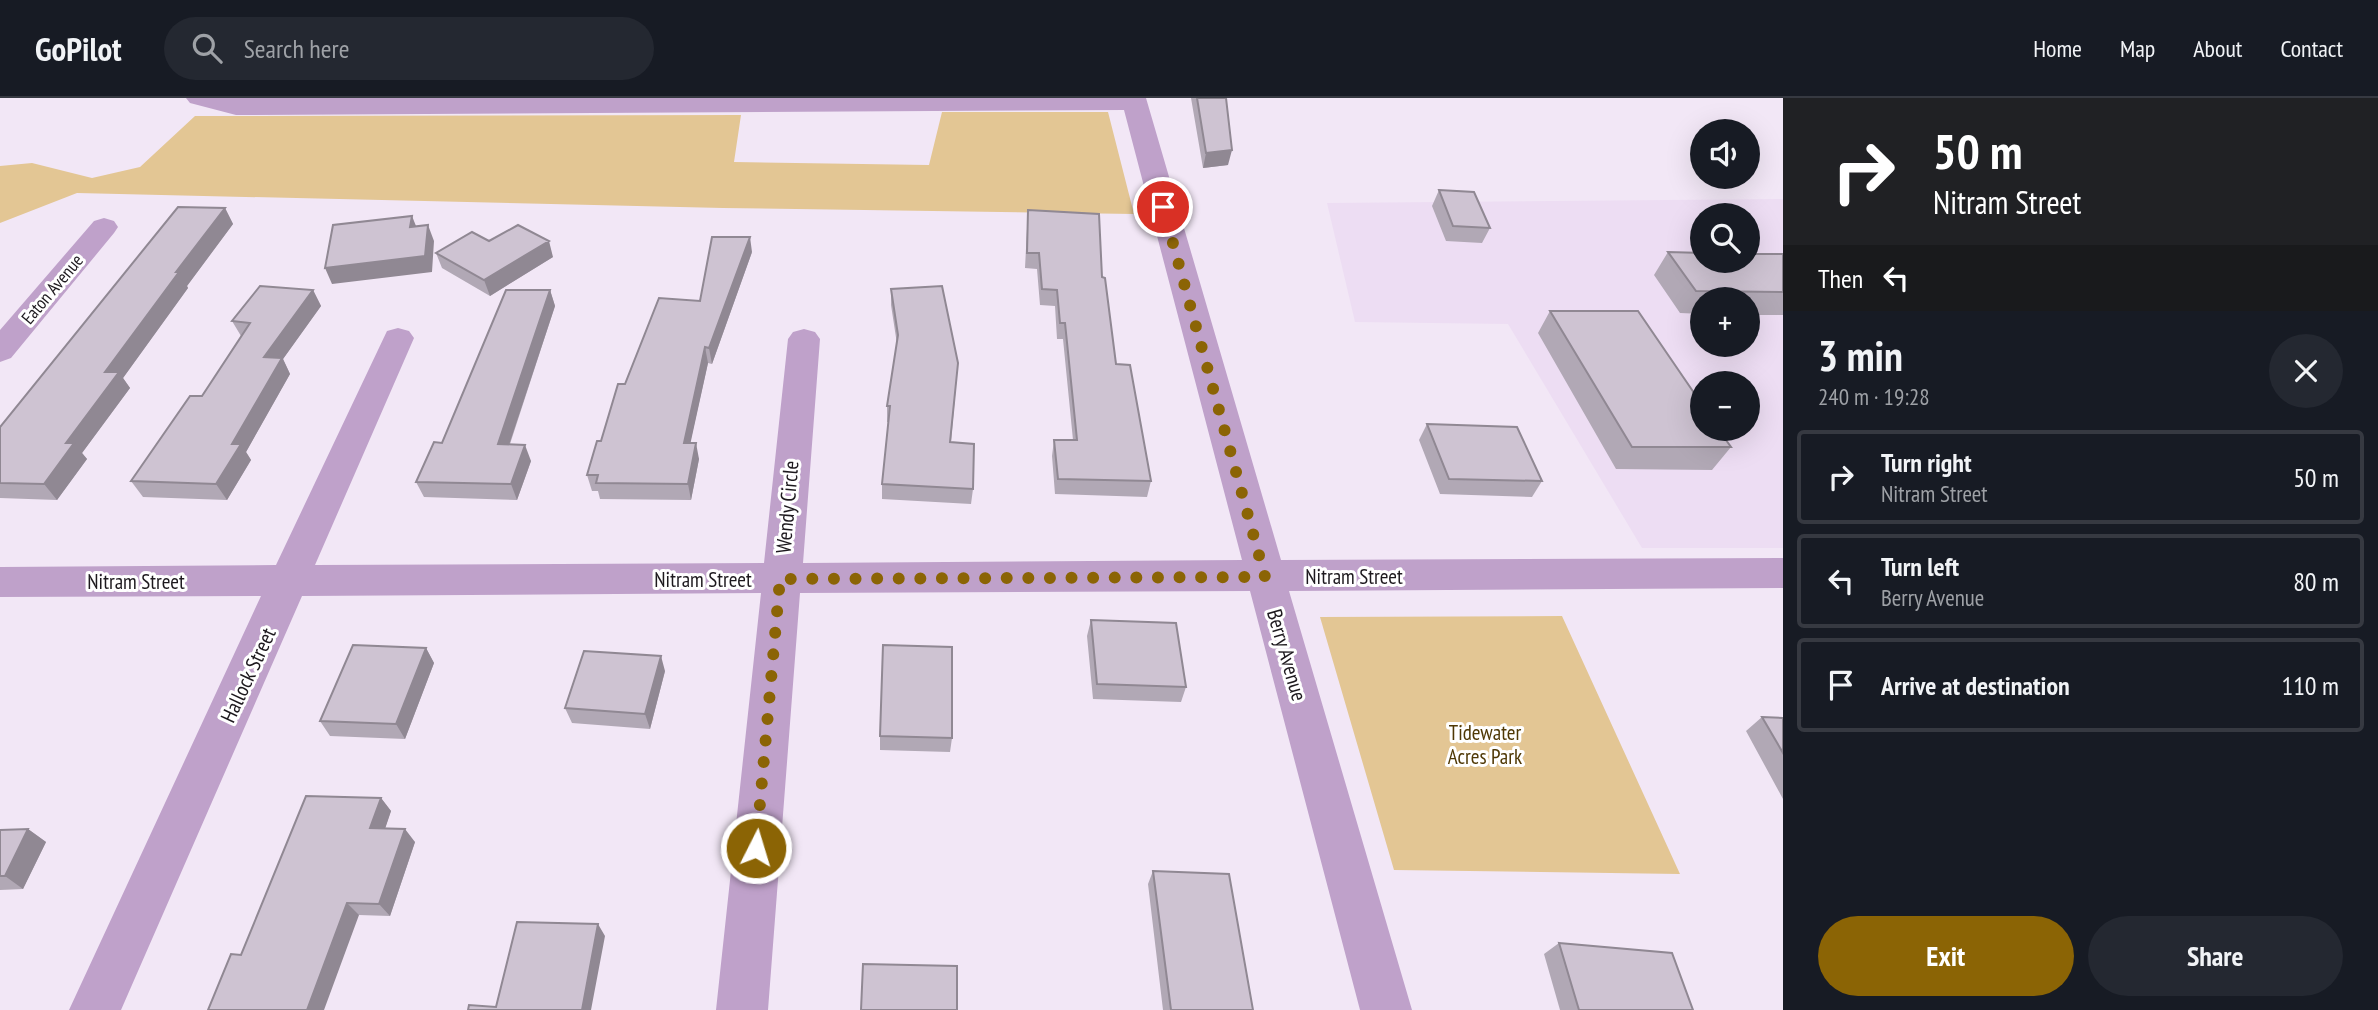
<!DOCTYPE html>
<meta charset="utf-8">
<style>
:root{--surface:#171b24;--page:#242831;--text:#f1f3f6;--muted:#9ea1a6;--line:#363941;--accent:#8b6405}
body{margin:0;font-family:"PT Sans Narrow",sans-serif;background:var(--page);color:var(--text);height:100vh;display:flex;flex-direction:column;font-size:26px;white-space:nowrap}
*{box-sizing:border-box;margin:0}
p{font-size:23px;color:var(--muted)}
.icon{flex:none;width:38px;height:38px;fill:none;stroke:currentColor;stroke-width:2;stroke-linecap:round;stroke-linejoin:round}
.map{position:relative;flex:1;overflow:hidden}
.sheet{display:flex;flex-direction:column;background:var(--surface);width:595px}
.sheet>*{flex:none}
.top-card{background:#202124;color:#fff;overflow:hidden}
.controls{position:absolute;left:1690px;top:21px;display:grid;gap:14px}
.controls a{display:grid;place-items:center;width:70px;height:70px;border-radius:50%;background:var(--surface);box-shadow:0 7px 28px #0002;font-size:35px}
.pin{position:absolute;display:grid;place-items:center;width:60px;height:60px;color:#fff;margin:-30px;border:4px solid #fff;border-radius:50%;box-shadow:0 2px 7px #0007}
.me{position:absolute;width:77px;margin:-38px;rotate:5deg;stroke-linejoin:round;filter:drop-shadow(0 0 5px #0008)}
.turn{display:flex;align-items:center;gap:24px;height:147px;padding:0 35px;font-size:32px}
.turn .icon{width:91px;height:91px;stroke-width:2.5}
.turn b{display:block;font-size:49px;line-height:60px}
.then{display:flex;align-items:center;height:66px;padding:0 35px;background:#0003;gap:14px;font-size:26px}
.round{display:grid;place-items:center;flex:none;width:74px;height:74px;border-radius:37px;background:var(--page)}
.overview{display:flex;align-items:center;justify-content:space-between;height:119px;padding:0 35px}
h1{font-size:42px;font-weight:600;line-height:52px}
.primary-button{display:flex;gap:14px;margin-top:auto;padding:14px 35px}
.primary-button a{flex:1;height:80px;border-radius:42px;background:var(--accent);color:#fff;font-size:28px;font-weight:600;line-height:80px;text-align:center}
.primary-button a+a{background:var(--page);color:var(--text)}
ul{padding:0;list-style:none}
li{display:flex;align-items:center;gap:21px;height:94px;margin:0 14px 10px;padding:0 21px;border:4px solid var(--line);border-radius:7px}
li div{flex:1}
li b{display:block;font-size:26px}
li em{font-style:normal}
header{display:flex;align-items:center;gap:42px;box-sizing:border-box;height:98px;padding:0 35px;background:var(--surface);border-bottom:2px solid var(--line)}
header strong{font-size:33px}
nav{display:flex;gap:38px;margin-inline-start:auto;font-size:24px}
.search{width:490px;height:63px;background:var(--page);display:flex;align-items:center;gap:18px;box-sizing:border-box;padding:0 24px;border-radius:38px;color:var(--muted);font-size:26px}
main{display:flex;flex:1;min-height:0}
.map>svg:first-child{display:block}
.built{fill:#edddf3;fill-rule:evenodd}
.green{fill:#e3c694}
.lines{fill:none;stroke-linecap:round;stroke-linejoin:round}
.minor{fill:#bfa1ca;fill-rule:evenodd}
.wall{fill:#b1a8b5}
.shaded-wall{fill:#908893}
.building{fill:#cec3d2;stroke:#908893;stroke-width:2}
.route{stroke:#8b6405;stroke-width:12;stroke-dasharray:0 21.6}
.labels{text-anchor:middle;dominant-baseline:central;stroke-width:6;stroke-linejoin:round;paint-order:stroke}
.far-street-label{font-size:18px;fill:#1d191e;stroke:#fff}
.street-label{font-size:21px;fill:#1d191e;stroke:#fff}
.park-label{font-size:21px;fill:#4f3805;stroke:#fff}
</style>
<header>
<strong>GoPilot</strong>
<div class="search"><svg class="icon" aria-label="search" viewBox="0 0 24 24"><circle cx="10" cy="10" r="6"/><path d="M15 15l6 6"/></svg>Search here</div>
<nav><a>Home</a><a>Map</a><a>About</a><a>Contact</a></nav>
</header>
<main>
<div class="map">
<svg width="1783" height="912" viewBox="0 0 1783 912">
<rect width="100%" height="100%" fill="#f2e7f6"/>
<path class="built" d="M1783,101V450H1642L1508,226L1355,224L1327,105ZM1703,117H1748V163H1703ZM1703,201H1748V247H1703ZM1703,285H1748V331H1703Z"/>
<path class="green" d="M942,14H1108L1134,116L723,110L77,95L0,125V68L32,65L92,80L140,69L195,18L741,17L734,64L929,67Z
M1562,518L1680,776L1394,772L1320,519Z"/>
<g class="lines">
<path class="minor" d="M186,0H1146L1281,462L1783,460V490L1289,493L1412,912H1360L1250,493L800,495L768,912H716L761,495L302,498L121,912H69L261,498L0,499V469L276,467L387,233L398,230L409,233L414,240L315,467L764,465L788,241L793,234L804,231L815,234L820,241L803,465L1242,462L1124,12L236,17L190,5Z
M104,120L114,123L118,129L114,135L11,260L0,264V232L94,123Z"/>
</g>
<path class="wall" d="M1191,0H1226L1228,67L1203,70Z
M1439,92L1490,130L1482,145L1446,143L1432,108Z
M225,110L233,126L187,188L188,190L123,280L130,290L82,355L87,361L57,402L0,400V329Z
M1028,112L1102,179L1116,266L1151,383L1147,399L1055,396L1052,358L1054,342H1073L1063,241H1057L1055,208L1040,207L1037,171L1025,170Z
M489,143L553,159L490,198L442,170L436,155Z
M752,154L712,266L708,265L690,345L699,361L691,402L600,401L598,393H592L587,377L625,286L700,203Z
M1668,154L1783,156V217H1748V201H1703V216L1680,215L1654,177Z
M891,191L958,265L951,344L973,391L971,406L882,401V386L888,324H887V308L897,246L891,207Z
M313,192L321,208L283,261L290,276L246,354L251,362L227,402L143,399L131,383L202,298L241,238L232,223Z
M550,192L555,208L510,346L531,363L517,402L424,399L416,384L442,345Z
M1550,213L1731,349L1712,372L1616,371L1538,235Z
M1427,326L1542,383L1532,399L1440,396L1419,342Z
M1091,522L1186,589L1181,604L1093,601L1087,538Z
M426,550L434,565L405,641L330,638L320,623Z
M665,573L650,631L572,625L565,610Z
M1762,619L1783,620V701L1746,633Z
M880,638L952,640L950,654L880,652Z
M381,700L391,713L385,730L415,744L390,818L359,817L241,857Z
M28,731L46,744L23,791L0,792V732Z
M1153,773L1253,912H1163L1148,786Z
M1559,845L1693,912H1560L1544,856Z"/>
<path class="shaded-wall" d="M1232,52L1228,67L1203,70L1206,55Z
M225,110L233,126L187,188L188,190L123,280L130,290L82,355L87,361L57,402L44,386L105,274L176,174Z
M412,118L418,133L410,129Z
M428,127L434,143L432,174L332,186L325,170Z
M750,139L752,154L712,266L709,250Z
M549,143L553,159L490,198L484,182Z
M313,192L321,208L283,261L290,276L246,354L251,362L227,402L216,386L264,259Z
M550,192L555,208L504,362L498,346Z
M705,249L708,265L687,361L684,345Z
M696,345L699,361L691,402L688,386Z
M525,347L531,363L517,402L511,386Z
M426,550L434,565L405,641L396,626Z
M661,558L665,573L650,631L645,616Z
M381,700L391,713L381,743L370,730Z
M28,731L46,744L23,791L5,778Z
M405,731L415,744L390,818L379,806Z
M347,805L359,817L324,912H307Z
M598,826L605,838L591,912H582Z"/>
<path class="building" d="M1197,0H1226L1232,52L1206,55Z
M1439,92L1474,94L1490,130L1453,128Z
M178,109L225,110L176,174H179L105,274H119L66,345H74L44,386L0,385V329Z
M1028,112L1099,116L1102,179L1105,180L1116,266L1130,267L1151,383L1058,381L1054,342H1077L1065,225H1060L1057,192L1042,191L1039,155H1027Z
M412,118L410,129L428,127L425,158L325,170L333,127Z
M518,127L549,143L484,182L436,155L472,134L489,143Z
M712,139H750L709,250L705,249L684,345H696L688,386L596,385L598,377H587L597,343H601L618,286H625L659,200L700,203Z
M1668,154L1703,155V163H1748V156H1783V194L1696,193Z
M260,188L313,192L264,259L282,260L232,346H241L216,386L131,383L190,298H202L250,225L232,223Z
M942,188L958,265L950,344L974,346L973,391L882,386L890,308H887L898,237L891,191Z
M506,192H550L498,346L525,347L511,386L416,384L434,344L442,345Z
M1550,213H1638L1703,308V331H1718L1731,349H1632Z
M1427,326L1517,329L1542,383L1449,381Z
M1091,522L1176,525L1186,589L1097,586Z
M353,547L426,550L396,626L320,623Z
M883,547L952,549V640L880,638Z
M584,553L661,558L645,616L565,610Z
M1762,619L1783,620V655Z
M306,698L381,700L370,730L405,731L379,806L347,805L307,912H208L231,856L241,857Z
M28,731L5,778H0V732Z
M1153,773L1229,776L1253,912H1171Z
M517,824L598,826L582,912H468L469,907L496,909Z
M1559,845L1672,855L1693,912H1579Z
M863,866L957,868V912H861Z"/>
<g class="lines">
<path class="route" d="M756,750L780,481L1265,479L1163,109"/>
</g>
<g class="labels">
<g class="far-street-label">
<text transform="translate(52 191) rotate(-50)">Eaton Avenue</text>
</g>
<g class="street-label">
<text transform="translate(787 409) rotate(-85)">Wendy Circle</text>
<text x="1354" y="478">Nitram Street</text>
<text x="703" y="481">Nitram Street</text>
<text x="136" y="483">Nitram Street</text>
<text transform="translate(1287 557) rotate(74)">Berry Avenue</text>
<text transform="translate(248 577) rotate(-65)">Hallock Street</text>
</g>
<g class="park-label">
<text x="1485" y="634">Tidewater<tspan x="1485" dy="24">Acres Park</tspan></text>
</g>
</g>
</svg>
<div class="controls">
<a><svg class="icon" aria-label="sound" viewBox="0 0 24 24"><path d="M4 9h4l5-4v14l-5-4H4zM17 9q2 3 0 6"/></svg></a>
<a><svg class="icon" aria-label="search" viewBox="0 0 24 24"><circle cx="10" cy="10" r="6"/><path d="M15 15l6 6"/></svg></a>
<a>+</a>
<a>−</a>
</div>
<div class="pin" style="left:1163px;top:109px;background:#d93025"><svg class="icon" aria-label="arrive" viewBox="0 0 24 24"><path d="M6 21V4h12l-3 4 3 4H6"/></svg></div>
<svg class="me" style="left:756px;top:750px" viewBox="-20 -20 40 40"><circle r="17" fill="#8b6405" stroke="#fff" stroke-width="3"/><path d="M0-11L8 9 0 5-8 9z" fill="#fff"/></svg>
</div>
<section class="sheet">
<div class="top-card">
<div class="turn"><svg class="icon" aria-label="right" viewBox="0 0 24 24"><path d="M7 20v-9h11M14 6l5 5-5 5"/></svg><div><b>50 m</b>Nitram Street</div></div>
<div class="then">Then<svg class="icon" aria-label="left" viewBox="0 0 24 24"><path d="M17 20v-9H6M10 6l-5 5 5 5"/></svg></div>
</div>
<div class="overview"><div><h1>3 min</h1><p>240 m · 19:28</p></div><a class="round"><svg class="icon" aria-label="close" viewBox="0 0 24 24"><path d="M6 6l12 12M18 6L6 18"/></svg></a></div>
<ul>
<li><svg class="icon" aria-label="right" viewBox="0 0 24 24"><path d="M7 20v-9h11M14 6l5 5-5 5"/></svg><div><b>Turn right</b><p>Nitram Street</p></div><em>50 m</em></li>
<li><svg class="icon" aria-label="left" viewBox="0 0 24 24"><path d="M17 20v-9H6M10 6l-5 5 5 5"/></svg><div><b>Turn left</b><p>Berry Avenue</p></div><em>80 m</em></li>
<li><svg class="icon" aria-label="arrive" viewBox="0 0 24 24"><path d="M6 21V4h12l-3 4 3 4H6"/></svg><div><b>Arrive at destination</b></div><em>110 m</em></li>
</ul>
<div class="primary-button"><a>Exit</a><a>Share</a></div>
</section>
</main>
